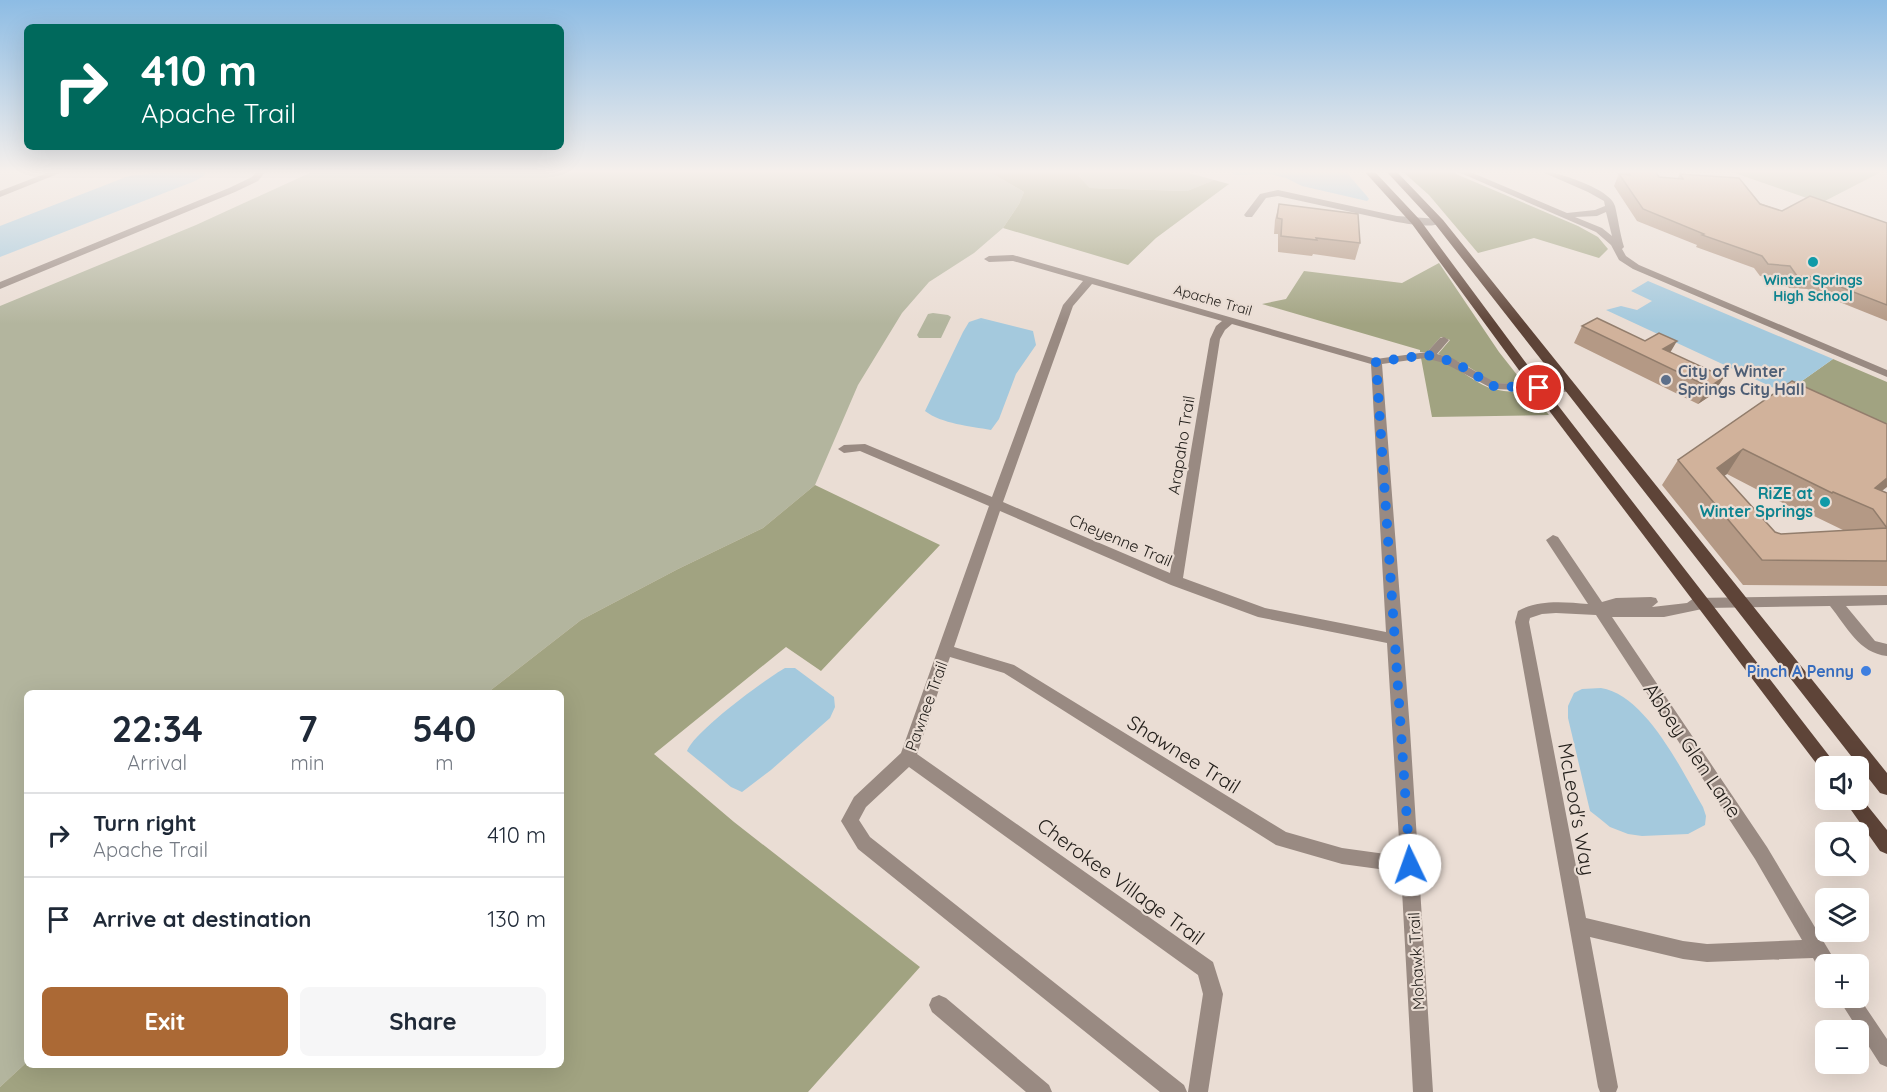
<!DOCTYPE html>
<meta charset="utf-8">
<style>
:root{--surface:#fff;--page:#f6f6f7;--text:#1f2937;--muted:#747a83;--line:#e0e1e3;--accent:#ab6935}
body{margin:0;font-family:Quicksand,sans-serif;background:var(--page);color:var(--text);height:100vh;display:flex;flex-direction:column;font-size:22px;white-space:nowrap}
*{box-sizing:border-box;margin:0}
p{font-size:20px;color:var(--muted)}
.icon{flex:none;width:33px;height:33px;fill:none;stroke:currentColor;stroke-width:2;stroke-linecap:round;stroke-linejoin:round}
.map{position:relative;flex:1;overflow:hidden}
.sheet{position:absolute;left:24px;top:690px;width:540px;height:378px;display:flex;flex-direction:column;background:var(--surface);border-radius:9px;box-shadow:0 6px 24px #0002}
.sheet>*{flex:none}
.top-card{position:absolute;left:24px;top:24px;width:540px;height:126px;border-radius:9px;box-shadow:0 6px 24px #0002;background:#00695c;color:#fff;overflow:hidden}
.tools{position:absolute;left:1815px;top:756px;display:grid;gap:12px}
.tools a{display:grid;place-items:center;width:54px;height:54px;border-radius:9px;background:var(--surface);box-shadow:0 6px 24px #0002;font-size:30px}
.pin{position:absolute;display:grid;place-items:center;width:51px;height:51px;color:#fff;margin:-26px;border:3px solid #fff;border-radius:50%;box-shadow:0 2px 6px #0007}
.me{position:absolute;width:66px;margin:-33px;rotate:357deg;stroke-linejoin:round;filter:drop-shadow(0 0 4px #0008)}
.turn{display:flex;align-items:center;gap:21px;height:126px;padding:0 18px;font-size:27px}
.turn .icon{width:78px;height:78px;stroke-width:2.5}
.turn b{display:block;font-size:42px;line-height:51px}
.eta{display:flex;justify-content:space-evenly;align-items:center;height:102px;text-align:center}
.eta b{font-size:36px;font-weight:800;line-height:42px}
.primary-button{display:flex;gap:12px;margin-top:auto;padding:12px 18px}
.primary-button a{flex:1;height:69px;border-radius:9px;background:var(--accent);color:#fff;font-size:24px;font-weight:800;line-height:69px;text-align:center}
.primary-button a+a{background:var(--page);color:var(--text)}
ul{padding:0;list-style:none}
li{display:flex;align-items:center;gap:18px;height:84px;padding:0 18px;border-top:2px solid var(--line)}
li div{flex:1}
li b{display:block;font-size:22px}
li em{font-style:normal}
.map>svg:first-child{display:block}
.green{fill:#b3b59e}
.forest{fill:#a1a381}
.water{fill:#a4c9dd}
.lines{fill:none;stroke-linecap:round;stroke-linejoin:round}
.street{fill:#998a82;fill-rule:evenodd}
.primary{fill:#5e4438;fill-rule:evenodd}
.wall{fill:#b49985;fill-rule:evenodd}
.shaded-wall{fill:#927d6c}
.building{fill:#d1b29b;stroke:#927d6c;stroke-width:1.5;fill-rule:evenodd}
.route{stroke:#1a73e8;stroke-width:10;stroke-dasharray:0 18}
.culture-dot{fill:#0f9aa8;stroke:#eaddd4;stroke-width:2}
.service-dot{fill:#5c6f8a;stroke:#eaddd4;stroke-width:2}
.shop-dot{fill:#3f7fe0;stroke:#eaddd4;stroke-width:2}
.labels{text-anchor:middle;dominant-baseline:central;stroke-width:4.5;stroke-linejoin:round;paint-order:stroke}
.far-culture-label{font-size:14px;font-weight:bold;fill:#0d838f;stroke:#eaddd4}
.far-street-label{font-size:14px;fill:#24201c;stroke:#eaddd4}
.service-label{font-size:16px;font-weight:bold;fill:#4e5e75;stroke:#eaddd4;text-anchor:start}
.street-label{font-size:16px;fill:#24201c;stroke:#eaddd4}
.culture-label{font-size:16px;font-weight:bold;fill:#0d838f;stroke:#eaddd4;text-anchor:end}
.shop-label{font-size:16px;font-weight:bold;fill:#366cbe;stroke:#eaddd4;text-anchor:end}
.near-street-label{font-size:20px;fill:#24201c;stroke:#eaddd4}
</style>
<div class="map">
<svg width="1887" height="1092" viewBox="0 0 1887 1092">
<rect width="100%" height="100%" fill="#eaddd4"/>
<path class="green" d="M314,171H988L1024,192L1019,204L1003,228L974,253L929,282L902,313L858,385L815,485L763,528L678,569L581,620L487,693H27V1062L0,1087V306L196,225Z
M1087,171H1182L1214,180L1187,191L1090,188L1077,174Z
M1729,171H1883L1821,203Z
M933,313L948,315L951,317L941,338H919L917,335L928,314Z"/>
<path class="forest" d="M988,171H1087L1078,175L1090,188L1187,191L1214,180L1229,184L1156,238L1128,265L1003,228L1019,204L1024,192Z
M1402,171H1449L1578,226L1598,237L1608,249L1599,258L1534,238L1478,253L1429,195Z
M1439,263L1499,352L1525,385L1494,383L1464,364L1438,354L1450,340L1441,337L1427,352H1420V350L1262,304L1286,299L1304,271L1402,283Z
M1421,358C1446,356 1463,375 1483,385C1497,392 1514,392 1530,392L1549,415L1432,417Z
M1833,359L1887,382V448L1785,393Z
M815,485L940,545L821,671L786,647L654,754L734,822L920,967L808,1092H0V1087L27,1062V1065H561V693H487L581,620L678,569L763,528Z"/>
<path class="water" d="M166,171H205V175L195,181L0,257V226L126,177C140,173 153,175 166,171Z
M1345,171L1366,195L1369,199L1367,201L1302,186L1286,178L1270,174L1236,175L1231,172Z
M1648,281L1833,359L1785,393L1606,310L1621,306L1637,310L1652,301L1631,291Z
M981,318L1033,331L1036,345L1016,374L999,419L991,430C970,426 942,424 925,411L963,332L969,322Z
M785,668H795L834,697L835,707L830,718L771,770L742,792L731,787L687,751C695,731 764,680 785,668Z
M1601,688C1646,695 1682,771 1703,807L1706,816L1705,825L1688,834L1642,836L1628,834L1610,827L1599,818L1590,811L1568,718V706L1574,693L1582,689Z"/>
<g class="lines">
<path class="street" d="M52,171H65L0,197V191Z
M257,171H266L258,181L235,192L0,289V282L229,188L252,177Z
M1456,171H1468L1567,213L1595,210L1605,206L1604,201L1588,192L1540,171C1556,171 1611,189 1615,206C1618,218 1620,234 1624,247L1622,249L1626,256L1639,265L1887,370V377L1633,269L1619,260L1611,245L1596,232ZM1606,212L1612,236L1602,228L1575,217L1597,216Z
M1278,190L1397,216L1439,219L1444,222C1432,229 1410,224 1397,222L1278,196L1266,198L1252,217H1246L1244,215L1260,194Z
M1013,255L1376,359L1427,352L1440,338L1444,337L1449,340L1437,354L1452,358L1496,383L1569,386L1575,389L1569,392L1493,389L1444,363L1425,358L1382,364L1410,730L1433,1092H1413L1401,872L1342,864L1276,845L1004,673L950,657L917,754L1213,962L1223,994L1208,1092H1188L1203,994L1198,975L909,767L866,807L859,820L870,837L1184,1085L1187,1092H1160L858,849L841,821L854,797L901,753L989,506L860,451L844,453L838,449L844,445L865,444L992,497L1063,305L1083,281L1013,261L989,262L984,259L989,256ZM1092,284L1222,321L1216,326L1210,339L1170,573L1003,502L1073,306ZM1232,324L1371,364L1386,632L1265,608L1183,578L1220,339L1225,330ZM1000,511L1171,585L1258,617L1387,643L1400,856L1342,848L1286,832L1014,665L954,647Z
M1553,535L1558,537L1602,602L1616,598L1651,597L1656,598L1658,602L1652,607L1687,603L1694,598L1887,595V605L1846,606L1875,641L1887,644V656C1859,653 1847,627 1830,606L1707,608L1664,617H1612L1767,847L1837,964H1826V973L1820,971L1813,958L1707,962L1683,959L1590,937L1618,1087L1616,1092H1600L1598,1087L1515,622L1518,611C1539,599 1565,602 1588,604L1546,540ZM1556,613L1596,615L1755,859L1802,940L1707,944L1683,941L1586,918L1529,622L1530,618L1542,614Z
M939,995L946,998L1049,1085L1052,1092H1026L932,1012L929,1005L932,998Z
M1858,996L1887,1039V1067L1880,1064L1838,998Z"/>
<path class="primary" d="M1364,171H1374L1420,220L1543,386L1837,766H1826V773L1822,771L1535,392L1412,224Z
M1386,171H1396L1443,220L1887,773V795L1880,793L1435,224Z
M1858,794L1887,830V854L1880,851L1844,800H1858Z"/>
</g>
<path class="wall" d="M1620,171H1655L1659,177L1677,179L1680,174L1782,211L1887,223V321L1807,289L1789,288L1783,279L1760,276L1754,268L1696,247L1697,245L1637,221L1614,186Z
M1279,204L1360,243L1355,260L1313,254L1312,256L1278,252V234H1274L1275,220Z
M1582,326L1724,377L1713,394L1698,404L1574,343Z
M1792,381L1882,491L1887,493V586L1743,585L1662,485L1678,460ZM1727,474L1812,518L1814,516L1845,531L1781,534L1775,532L1724,476Z"/>
<path class="shaded-wall" d="M1677,341L1667,358L1663,349Z
M1724,377L1713,394L1698,404L1709,387Z
M1743,449L1727,474L1703,490L1717,468Z
M1887,478V487L1864,505L1875,488Z"/>
<path class="building" d="M1628,171H1655L1659,177L1683,179L1680,174L1739,178L1760,204L1782,211L1810,196L1887,223V305L1815,277L1797,276L1790,266L1768,264L1762,256L1702,235L1704,234L1643,209L1619,174L1630,175Z
M1279,204L1358,214L1360,243L1316,238L1317,240L1281,236L1282,219L1277,218Z
M1597,318L1645,341L1659,333L1677,341L1663,349L1724,377L1709,387L1582,326Z
M1792,381L1887,424V478L1875,488L1887,493V561L1762,560L1678,460ZM1743,449L1832,493L1833,492L1873,509L1887,528L1781,534L1775,532L1717,468Z"/>
<linearGradient id="sky" x2="0" y2="1"><stop stop-color="#8dbce4"/><stop offset="0.53" stop-color="#f6f0ec"/><stop offset="1" stop-color="#f6f0ec" stop-opacity="0"/></linearGradient>
<rect width="1887" height="324" fill="url(#sky)"/>
<g class="lines">
<path class="route" d="M1410,865L1376,362L1425,355L1439,357L1461,366L1493,386L1539,388"/>
</g>
<g class="culture-dot">
<circle cx="1813" cy="262" r="6"/>
<circle cx="1825" cy="502" r="6"/>
</g>
<circle class="service-dot" cx="1666" cy="380" r="6"/>
<circle class="shop-dot" cx="1866" cy="671" r="6"/>
<g class="labels">
<g class="far-culture-label">
<text x="1813" y="280">Winter Springs<tspan x="1813" dy="16">High School</tspan></text>
</g>
<g class="far-street-label">
<text transform="translate(1213 300) rotate(16)">Apache Trail</text>
</g>
<g class="service-label">
<text x="1678" y="371">City of Winter<tspan x="1678" dy="18">Springs City Hall</tspan></text>
</g>
<g class="street-label">
<text transform="translate(1181 445) rotate(-81)">Arapaho Trail</text>
<text transform="translate(1121 540) rotate(23)">Cheyenne Trail</text>
<text transform="translate(926 706) rotate(-70)">Pawnee Trail</text>
<text transform="translate(1416 961) rotate(-93)">Mohawk Trail</text>
</g>
<g class="culture-label">
<text x="1813" y="493">RiZE at<tspan x="1813" dy="18">Winter Springs</tspan></text>
</g>
<g class="shop-label">
<text x="1854" y="671">Pinch A Penny</text>
</g>
<g class="near-street-label">
<text transform="translate(1693 750) rotate(56)">Abbey Glen Lane</text>
<text transform="translate(1184 754) rotate(32)">Shawnee Trail</text>
<text transform="translate(1577 809) rotate(80)">McLeod's Way</text>
<text transform="translate(1121 881) rotate(36)">Cherokee Village Trail</text>
</g>
</g>
</svg>
<div class="tools">
<a><svg class="icon" aria-label="sound" viewBox="0 0 24 24"><path d="M4 9h4l5-4v14l-5-4H4zM17 9q2 3 0 6"/></svg></a>
<a><svg class="icon" aria-label="search" viewBox="0 0 24 24"><circle cx="10" cy="10" r="6"/><path d="M15 15l6 6"/></svg></a>
<a><svg class="icon" aria-label="layers" viewBox="0 0 24 24"><path d="M12 4l9 5-9 5-9-5zM3 14l9 5 9-5"/></svg></a>
<a>+</a>
<a>−</a>
</div>
<div class="pin" style="left:1539px;top:388px;background:#d93025"><svg class="icon" aria-label="arrive" viewBox="0 0 24 24"><path d="M6 21V4h12l-3 4 3 4H6"/></svg></div>
<svg class="me" style="left:1410px;top:865px" viewBox="-20 -20 40 40"><circle r="19" fill="#fff"/><path d="M0-13L10 11 0 6-10 11z" fill="#1a73e8"/></svg>
<div class="top-card">
<div class="turn"><svg class="icon" aria-label="right" viewBox="0 0 24 24"><path d="M7 20v-9h11M14 6l5 5-5 5"/></svg><div><b>410 m</b>Apache Trail</div></div>
</div>
<section class="sheet">
<div class="eta">
<div><b>22:34</b><p>Arrival</p></div>
<div><b>7</b><p>min</p></div>
<div><b>540</b><p>m</p></div>
</div>
<ul>
<li><svg class="icon" aria-label="right" viewBox="0 0 24 24"><path d="M7 20v-9h11M14 6l5 5-5 5"/></svg><div><b>Turn right</b><p>Apache Trail</p></div><em>410 m</em></li>
<li><svg class="icon" aria-label="arrive" viewBox="0 0 24 24"><path d="M6 21V4h12l-3 4 3 4H6"/></svg><div><b>Arrive at destination</b></div><em>130 m</em></li>
</ul>
<div class="primary-button"><a>Exit</a><a>Share</a></div>
</section>
</div>
